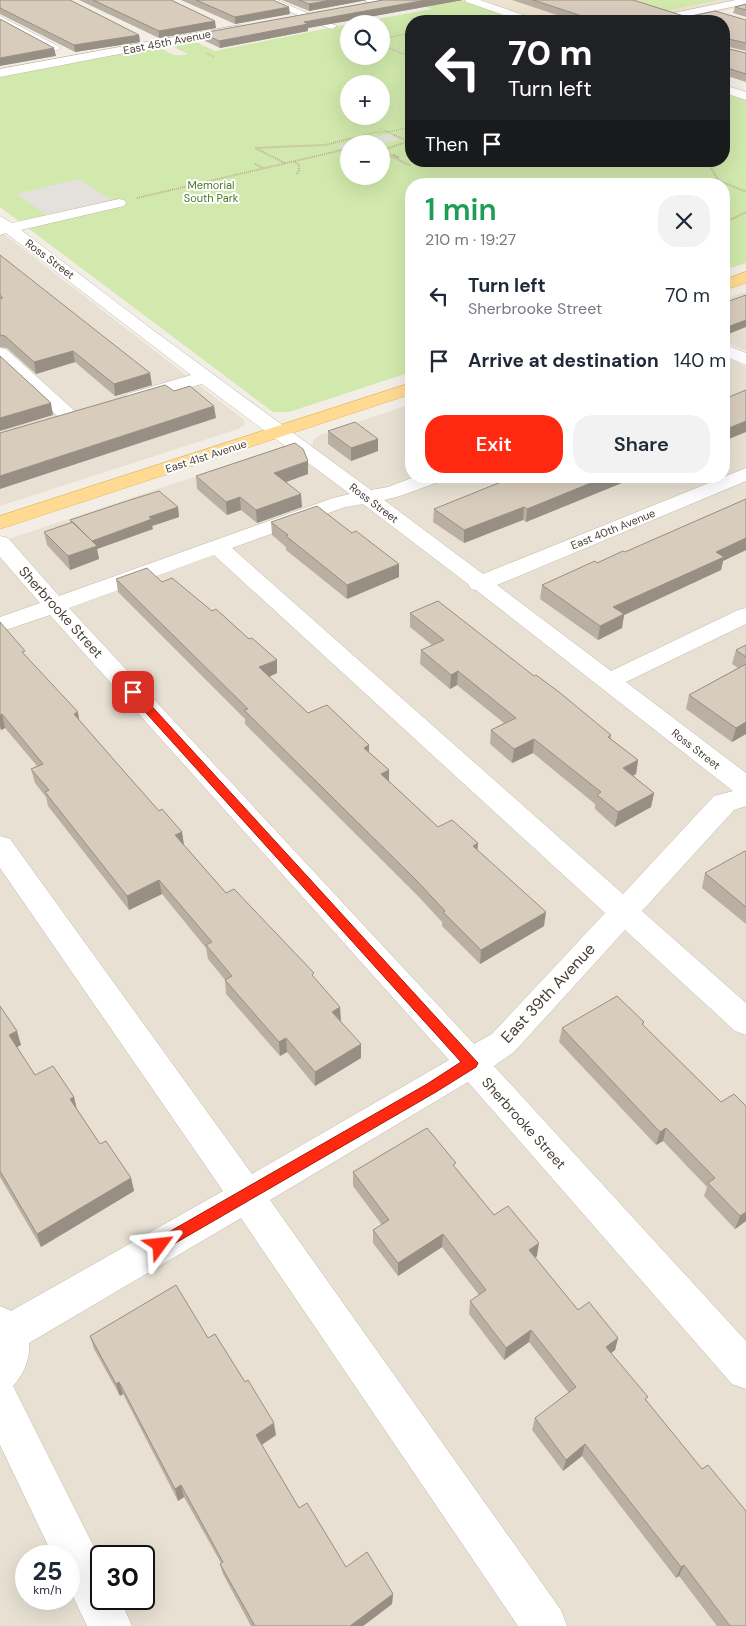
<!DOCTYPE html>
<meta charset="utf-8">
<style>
:root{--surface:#fff;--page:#f2f2f3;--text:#1f2937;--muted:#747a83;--accent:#ff2810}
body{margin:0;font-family:"DM Sans",sans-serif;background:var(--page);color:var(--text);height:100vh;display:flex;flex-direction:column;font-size:19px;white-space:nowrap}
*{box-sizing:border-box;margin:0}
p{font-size:16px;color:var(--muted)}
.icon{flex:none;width:28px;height:28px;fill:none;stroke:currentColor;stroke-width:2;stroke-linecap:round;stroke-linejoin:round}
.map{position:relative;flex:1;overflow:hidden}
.details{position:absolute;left:405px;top:178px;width:325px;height:305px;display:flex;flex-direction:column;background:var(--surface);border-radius:20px;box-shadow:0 5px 20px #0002}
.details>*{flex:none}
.top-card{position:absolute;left:405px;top:15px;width:325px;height:152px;border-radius:20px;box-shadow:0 5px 20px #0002;background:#202124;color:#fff;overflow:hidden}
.buttons{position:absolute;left:340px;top:15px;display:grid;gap:10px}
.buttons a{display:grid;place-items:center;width:50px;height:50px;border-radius:50%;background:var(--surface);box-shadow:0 5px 20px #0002;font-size:25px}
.speed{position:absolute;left:15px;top:1545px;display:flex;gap:10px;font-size:25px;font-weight:700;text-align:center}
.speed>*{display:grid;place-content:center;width:65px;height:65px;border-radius:50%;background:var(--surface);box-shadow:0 5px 20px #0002;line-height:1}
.speed small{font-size:12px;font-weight:400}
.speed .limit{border:2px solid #111;border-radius:8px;background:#fff;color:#111}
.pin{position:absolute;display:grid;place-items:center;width:42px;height:42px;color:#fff;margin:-21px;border-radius:10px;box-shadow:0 2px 8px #0006}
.me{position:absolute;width:55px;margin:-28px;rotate:60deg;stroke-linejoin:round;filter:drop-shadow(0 0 4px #0008)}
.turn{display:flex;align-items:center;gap:18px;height:105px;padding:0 20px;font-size:22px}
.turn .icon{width:65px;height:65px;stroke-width:2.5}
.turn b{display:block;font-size:35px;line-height:42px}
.then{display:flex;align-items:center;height:48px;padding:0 20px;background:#0003;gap:10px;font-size:19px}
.round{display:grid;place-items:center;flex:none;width:52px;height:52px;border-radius:20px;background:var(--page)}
.head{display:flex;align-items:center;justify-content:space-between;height:85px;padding:0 20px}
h1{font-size:30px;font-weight:600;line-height:38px;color:#1e9e55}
.cta{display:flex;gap:10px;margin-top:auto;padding:10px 20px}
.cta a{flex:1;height:58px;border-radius:20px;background:var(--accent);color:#fff;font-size:20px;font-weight:600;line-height:58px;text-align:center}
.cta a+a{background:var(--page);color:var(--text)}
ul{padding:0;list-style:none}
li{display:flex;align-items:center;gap:15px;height:65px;padding:0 20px}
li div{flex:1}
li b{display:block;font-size:19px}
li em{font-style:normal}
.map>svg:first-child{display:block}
.residential{fill:#e7e0d3;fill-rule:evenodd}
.education{fill:#ede3ce}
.green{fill:#d1e9ac;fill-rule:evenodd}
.parking{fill:#e4e1dd}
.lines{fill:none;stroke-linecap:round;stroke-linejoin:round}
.minor-casing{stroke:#c2b8aa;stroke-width:1}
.major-casing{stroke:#e7b75f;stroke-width:1}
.path-far1{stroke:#c1b098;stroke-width:1;stroke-dasharray:1 1;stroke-linecap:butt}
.path{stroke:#c1b098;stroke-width:2;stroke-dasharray:1 1;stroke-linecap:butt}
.minor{fill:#fff;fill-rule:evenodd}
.major{fill:#ffda92;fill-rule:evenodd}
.wall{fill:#baafa3}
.shaded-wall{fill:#978f84}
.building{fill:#d8ccbd;stroke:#978f84}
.route{fill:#ff2810;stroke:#a61a0a}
.labels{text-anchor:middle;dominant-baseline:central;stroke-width:4;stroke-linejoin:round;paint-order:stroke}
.far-street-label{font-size:11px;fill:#463e34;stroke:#fff}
.far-park-label{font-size:11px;fill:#4a7926;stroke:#fff}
.street-label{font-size:14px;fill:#463e34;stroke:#fff}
.near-street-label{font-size:16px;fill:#463e34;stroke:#fff}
</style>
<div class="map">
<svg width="746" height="1626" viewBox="0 0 746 1626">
<rect width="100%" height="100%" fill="#f3eee5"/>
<path class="residential" d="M0,231L243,419L245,425L238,429L0,506Z
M746,292V351L724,341V299Z
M724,356L746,367V1626H0V542L268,452L280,449L291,451L313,444V440L320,435L411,404V476H724ZM26,1556H69V1599H26ZM101,1556H144V1599H101Z"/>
<path class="education" d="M488,0H746V6L677,21H543L483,1Z"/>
<path class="green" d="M407,0H461L520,21H411V161H724V92L746,100V263L724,270V184H411V372L289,412H273L0,207V76L153,47C169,48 169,59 188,54L171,46V44L192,40L215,51L349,24V56H381V24H350L432,9ZM349,84H381V116H349ZM349,144H381V176H349Z
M621,0H718L660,12Z"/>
<path class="parking" d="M383,135H390L401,139L380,144H349V151L344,152L337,146Z
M79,179L119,205L54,220L16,194Z"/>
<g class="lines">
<g class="minor-casing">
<path id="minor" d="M263,0H277L337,26L332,29L328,28Z
M363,0H378L381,3L376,6Z
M465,0H480L535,19L536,21H521L466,2Z
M736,0H746V4L674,19L669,16L674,13Z
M0,16L58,46L60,48L58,50H50L0,23Z
M240,25L245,28L244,30L0,77V69Z
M724,85L746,92V100L724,93Z
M119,199L124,200L126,203L124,206L21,230L157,333L371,490L388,487L417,476H447L444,480L400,496L384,500L483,574L746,468V481L497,585L611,671L738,610L746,608V624L626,682L746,773V806L734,810L642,911L746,1003V1035L735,1031L625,930L514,1052L494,1066L746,1341V1389L732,1384L468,1082L270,1200L561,1610L567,1626H518L241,1218L29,1343C31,1357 23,1376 13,1386L101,1561V1599H120L132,1626H87L69,1588V1556H53L0,1445V1306L11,1311L223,1191L0,868V836L10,839L252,1174L449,1060L50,615L0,632V617L40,603L0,557V536L8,538L59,596L333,498L350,494L202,384L134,404L127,402L125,398L127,394L191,375L6,233L0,235V216L12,223ZM363,504L468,584L471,589L476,590L733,791L714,796L623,894L232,548L345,507ZM214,555L605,913L492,1034L474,1044L69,608Z
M724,344L746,353V365L724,356Z
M0,348L6,349L77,413L80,417L77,421L70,423L63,421L0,363Z"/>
</g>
<g class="major-casing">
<path id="major" d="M746,272V283L724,290V280Z
M411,383V394L0,529V516Z"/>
</g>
<path class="path-far1" d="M381,39L411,33
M381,45L411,57
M206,53L214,57
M360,136L376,132H388L379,128
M397,136L388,132L411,127"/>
<path class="path" d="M394,135L408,141
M389,155L384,150L411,140
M394,155L398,157L387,156Z
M395,158L411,166
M707,161L718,180L746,192
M295,162L299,165V171L296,174
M285,163L255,148L325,145L365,135
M255,164L263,168
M137,198L342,150H349
M724,223L746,212"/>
<use href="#minor" class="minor"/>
<use href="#major" class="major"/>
</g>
<path class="wall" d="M0,0L139,35L140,42L75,52L0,14Z
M79,0H171L216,28L159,38Z
M181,0H273L290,14L235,24Z
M282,0H367L309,11Z
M383,0H463L308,28V31L220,48L203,40L202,33Z
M512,0H633L687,17L746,20V51L725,46V48L746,53V82L724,75V21H575Z
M746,4V17L733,13L735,7Z
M0,255L152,385L115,396L75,362L36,374L7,348L0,347Z
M746,295L726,335L724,334V303Z
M328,431L378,439V451L351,461L328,444Z
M308,474L286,482L302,507L257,523L241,510L227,515L197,489L196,476Z
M639,476L526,522L523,520L464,543L433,522L434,509Z
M746,499V550L723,561L721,570L624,615L622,628L598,640L540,599L542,585L625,552Z
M178,507L179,517L152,526L153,529L97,549L99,559L70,570L47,545L44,532L71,523L70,520Z
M271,522L352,533L399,564V577L347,599L286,550V547L272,535Z
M116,579L162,582L277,673L269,677L308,713L369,752L389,770V781L438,827L477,850L544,926L480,964L442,926V922L417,895L245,724V719L118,592Z
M410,613L534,676L611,735V739L638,760L636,774L633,776L654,793L651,807L615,827L595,809V804L533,753L512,763L490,744L491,730L504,723L457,685L450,689L420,664L421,650L432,645L410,627Z
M0,622L25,655L79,720L159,811L182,832L184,845L226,893L314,978L341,1021L361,1058L315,1086L287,1052L280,1056L226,994L225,980L208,959L206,948L162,894L129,910L48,806L46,797L35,783L31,769L37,766L5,728L1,730L0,728Z
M746,645V734L732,742L686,709L689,695L738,668L732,664L736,650Z
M746,852V924L702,888L705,873Z
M0,1006L21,1045L17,1047L35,1075L74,1097L77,1109L100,1144L131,1178L134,1191L41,1247L0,1177Z
M644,1022L643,1025L721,1102L746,1106V1221L735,1229L704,1196L707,1187L663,1141L656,1145L559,1042L562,1028Z
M456,1168L494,1215L537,1256L535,1258L578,1310L618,1338L615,1350L611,1353L647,1401L746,1626H717L679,1576L676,1578L582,1456L563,1471L532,1430L535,1418L569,1393L529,1342L504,1360L469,1314L470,1301L479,1295L442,1247L398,1276L373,1243V1230L382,1225L353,1186V1172Z
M90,1336L208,1338L276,1435L262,1445L299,1508L346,1567L393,1594L392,1604L363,1626H251L223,1574L220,1564L221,1563L184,1497L178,1501L123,1394L120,1396L94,1349Z"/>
<path class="shaded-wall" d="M331,0H367L309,11V4Z
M426,0H463L308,28V31L220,48L219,41L304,22Z
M289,7L290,14L235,24V17Z
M215,21L216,28L159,38V31Z
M139,35L140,42L75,52L74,45Z
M54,48L56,56L0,66V58Z
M746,320V327L726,335L727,327Z
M73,351L75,362L36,374L34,362Z
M150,373L152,385L115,396L114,384Z
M51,403L53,415L0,431V418Z
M214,406L216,418L0,489V476Z
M746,421V432L724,441V430Z
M378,439V451L351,461V448Z
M308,461V474L275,486L274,473Z
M608,476H639L526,522L527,509Z
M301,494L302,507L257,523L256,510Z
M240,497L241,510L227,515L226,502Z
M178,507L179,517L152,526L153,529L97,549L99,559L70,570L68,556L91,541L149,517Z
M524,507L523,520L464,543V530Z
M746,538V550L723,561L721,570L624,615L622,628L598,640L600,626L613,607L716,552Z
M399,564V577L347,599V585Z
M277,660V673L260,681L259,667Z
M458,671L457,685L450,689L451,675Z
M78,712L80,726L74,714Z
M2,714L5,728L1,730L0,725V715Z
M746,722V734L732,742L736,728Z
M534,739L533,753L512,763L514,749Z
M369,745V759L364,748Z
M638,760L636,774L621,782L623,768Z
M389,770V784L381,774Z
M654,793L651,807L615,827L618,812Z
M182,832L184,846L175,835Z
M478,843L477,857L473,846Z
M159,880L162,894L129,910L127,896Z
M546,912L544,926L480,964L481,950Z
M340,1007L341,1021L332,1012Z
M17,1031L21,1045L13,1049L9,1035Z
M286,1038L287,1052L280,1056L279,1042Z
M361,1044V1058L315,1086V1072Z
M74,1097L77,1111L70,1099Z
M666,1128L663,1141L656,1145L660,1132Z
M131,1178L134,1191L41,1247L37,1234Z
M746,1212V1221L735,1229L740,1216Z
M443,1234L442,1247L398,1276V1263Z
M539,1243L537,1256L526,1263L529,1250Z
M531,1330L529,1342L504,1360L506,1348Z
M618,1338L615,1350L603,1359L606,1347Z
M119,1382L123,1394L120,1396L116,1384Z
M274,1423L276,1435L258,1447L256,1435Z
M585,1444L582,1456L563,1471L566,1460Z
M181,1485L184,1497L178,1501L175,1489Z
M684,1565L679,1576L676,1578L681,1567Z
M393,1594L392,1604L363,1626H350Z"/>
<path class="building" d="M0,0H70L139,35L74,45L0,8Z
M93,0H171L215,21L159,31Z
M196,0H273L289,7L235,17Z
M299,0H331L309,4Z
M383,0H426L304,22L308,24L219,41L202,33Z
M533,0H633L687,17L715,11L746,20V43L724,38L725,48L746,53V74L724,67V21H597Z
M746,4V10L735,7Z
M0,19L54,48L0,58Z
M0,255L150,373L114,384L73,351L34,362L5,336L0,335V298H3L0,295Z
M746,295V320L727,327L724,325V303Z
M0,356L51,403L0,418Z
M165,385L174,391L190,386L214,406L0,476V433Z
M746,390V421L724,430V394L729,397Z
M355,422L378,439L351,448L328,431Z
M295,443L303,449L308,461L274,473L301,494L256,510L240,497L226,502L196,476Z
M516,476H608L527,509L524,507L464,530L434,509Z
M159,491L178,507L149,517L152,519L92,541L70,520L130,500Z
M746,499V538L716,552L724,557L613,607L624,614L600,626L542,585L595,561L597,563L623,551L625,552Z
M317,506L352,533L356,531L399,564L347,585L286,536L288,535L271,522Z
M73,522L97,546L68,556L44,532Z
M147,568L162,582L172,578L212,611L216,609L249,639L252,638L277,660L259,667L308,713L327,705L369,745L364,748L389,770L381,774L438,827L452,820L478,843L473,846L546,912L481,950L443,912L445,911L417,881L244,710L248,709L116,579Z
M438,601L534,676L536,675L559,692L611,735L608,737L638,760L623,768L654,793L618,812L597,795L601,792L534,739L514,749L491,730L516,718L458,671L451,675L421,650L444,640L410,613Z
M0,622L25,651L22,652L78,712L74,714L114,760L159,811L162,809L182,832L175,835L226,893L234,889L314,973L312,975L340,1007L332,1012L361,1044L315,1072L286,1038L279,1042L225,980L232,976L206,945L212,942L159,880L127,896L45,792L49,790L31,769L43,764L2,714L0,715Z
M746,645V657L736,650Z
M746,664V722L736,728L689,695Z
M745,851L746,852V907L705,873Z
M617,996L644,1022L642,1024L721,1102L734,1094L746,1106V1212L740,1216L708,1183L715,1178L666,1128L660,1132L562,1028Z
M0,1006L17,1031L9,1035L35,1075L53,1066L74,1097L70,1099L100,1144L106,1141L131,1178L37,1234L0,1171Z
M427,1128L456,1163L453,1165L494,1215L508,1206L539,1243L529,1250L578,1310L589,1302L618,1338L606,1347L648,1397L645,1399L702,1469L708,1465L746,1511V1626H730L684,1565L681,1567L585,1444L566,1460L535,1418L576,1387L531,1330L506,1348L470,1301L486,1290L443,1234L398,1263L373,1230L389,1220L353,1172Z
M176,1285L208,1338L215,1334L245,1382L248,1380L274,1423L256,1435L299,1508L307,1503L346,1567L367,1552L393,1594L350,1626H255L220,1564L223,1562L181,1485L175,1489L119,1382L116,1384L90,1336Z"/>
<path class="route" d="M133,688L136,689L478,1063L476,1067L436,1092L160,1252L155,1250L153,1245L155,1240L427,1084L461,1062L129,694L127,692Z"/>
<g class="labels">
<g class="far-street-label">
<text transform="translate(167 42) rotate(-11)">East 45th Avenue</text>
<text transform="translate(50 259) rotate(37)">Ross Street</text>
<text transform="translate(206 456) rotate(-18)">East 41st Avenue</text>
<text transform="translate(374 503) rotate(37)">Ross Street</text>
<text transform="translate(613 529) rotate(-22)">East 40th Avenue</text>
<text transform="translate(696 749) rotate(38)">Ross Street</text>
</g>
<g class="far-park-label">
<text x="211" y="185">Memorial<tspan x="211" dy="13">South Park</tspan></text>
</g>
<g class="street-label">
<text transform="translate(61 612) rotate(48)">Sherbrooke Street</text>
<text transform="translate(524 1123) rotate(48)">Sherbrooke Street</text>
</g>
<g class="near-street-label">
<text transform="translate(548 993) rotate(-47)">East 39th Avenue</text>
</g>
</g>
</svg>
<div class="buttons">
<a><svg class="icon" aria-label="search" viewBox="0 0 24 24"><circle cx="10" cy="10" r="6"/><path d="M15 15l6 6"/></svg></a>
<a>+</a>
<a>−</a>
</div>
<div class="speed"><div>25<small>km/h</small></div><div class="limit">30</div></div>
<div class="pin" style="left:133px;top:692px;background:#d93025"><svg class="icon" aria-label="arrive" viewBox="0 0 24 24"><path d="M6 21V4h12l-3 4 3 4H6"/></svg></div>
<svg class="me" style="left:160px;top:1245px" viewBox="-20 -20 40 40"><path d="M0-17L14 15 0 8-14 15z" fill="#ff2810" stroke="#fff" stroke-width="4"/></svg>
<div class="top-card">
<div class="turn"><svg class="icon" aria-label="left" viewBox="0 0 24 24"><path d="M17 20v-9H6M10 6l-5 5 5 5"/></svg><div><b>70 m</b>Turn left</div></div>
<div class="then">Then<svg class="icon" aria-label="arrive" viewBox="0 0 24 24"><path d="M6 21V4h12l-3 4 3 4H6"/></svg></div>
</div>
<section class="details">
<div class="head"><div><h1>1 min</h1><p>210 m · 19:27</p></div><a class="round"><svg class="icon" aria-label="close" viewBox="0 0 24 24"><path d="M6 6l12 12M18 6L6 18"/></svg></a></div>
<ul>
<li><svg class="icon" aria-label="left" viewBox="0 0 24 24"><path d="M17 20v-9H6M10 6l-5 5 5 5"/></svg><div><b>Turn left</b><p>Sherbrooke Street</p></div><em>70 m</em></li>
<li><svg class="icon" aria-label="arrive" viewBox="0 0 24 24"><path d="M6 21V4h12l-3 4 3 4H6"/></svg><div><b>Arrive at destination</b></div><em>140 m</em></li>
</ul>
<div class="cta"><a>Exit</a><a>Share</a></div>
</section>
</div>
